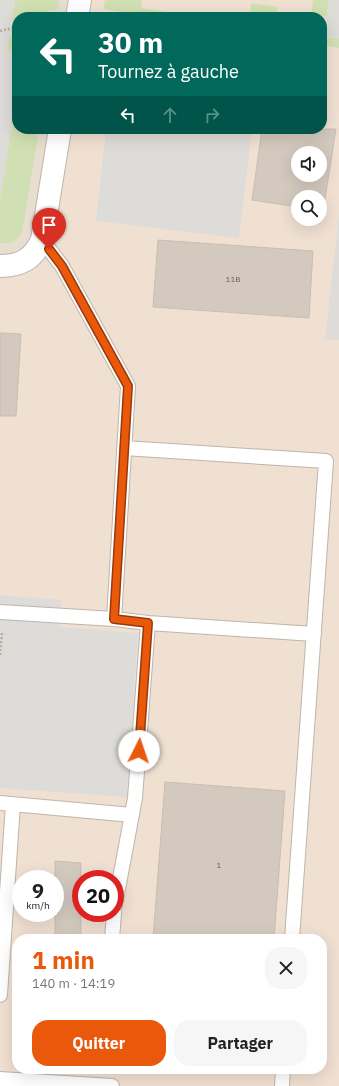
<!DOCTYPE html>
<html lang="fr">
<meta charset="utf-8">
<style>
:root{--surface:#fff;--page:#f6f6f6;--text:#222;--muted:#767676;--accent:#ea580c}
body{margin:0;font-family:"IBM Plex Sans",sans-serif;background:var(--page);color:var(--text);height:100vh;display:flex;flex-direction:column;font-size:15px;white-space:nowrap}
*{box-sizing:border-box;margin:0}
p{font-size:13px;color:var(--muted)}
.icon{flex:none;width:22px;height:22px;fill:none;stroke:currentColor;stroke-width:2;stroke-linecap:round;stroke-linejoin:round}
.map{position:relative;flex:1;overflow:hidden}
.panel{position:absolute;left:12px;top:934px;width:315px;height:140px;display:flex;flex-direction:column;background:var(--surface);border-radius:16px;box-shadow:0 4px 16px #0002}
.panel>*{flex:none}
.top-card{position:absolute;left:12px;top:12px;width:315px;height:122px;border-radius:16px;box-shadow:0 4px 16px #0002;background:#00695c;color:#fff;overflow:hidden}
.buttons{position:absolute;left:291px;top:146px;display:grid;gap:8px}
.buttons a{display:grid;place-items:center;width:36px;height:36px;border-radius:50%;background:var(--surface);box-shadow:0 4px 16px #0002;font-size:20px}
.speed{position:absolute;left:12px;top:870px;display:flex;gap:8px;font-size:20px;font-weight:700;text-align:center}
.speed>*{display:grid;place-content:center;width:52px;height:52px;border-radius:50%;background:var(--surface);box-shadow:0 4px 16px #0002;line-height:1}
.speed small{font-size:10px;font-weight:400}
.speed .limit{border:6px solid #d22;background:#fff;color:#111}
.pin{position:absolute;display:grid;place-items:center;width:34px;height:34px;color:#fff;margin:-41px -17px;border-radius:50% 50% 50% 0;rotate:-45deg;box-shadow:0 0 4px #0007}
.pin .icon{rotate:45deg}
.me{position:absolute;width:44px;margin:-22px;rotate:4deg;stroke-linejoin:round;filter:drop-shadow(0 0 3px #0008)}
.turn{display:flex;align-items:center;gap:14px;height:84px;padding:0 20px;font-size:18px}
.turn .icon{width:52px;height:52px;stroke-width:2.5}
.turn b{display:block;font-size:28px;line-height:34px}
.lanes{display:flex;align-items:center;height:38px;padding:0 20px;background:#0003;justify-content:center;gap:20px;direction:ltr}
.lanes .off{opacity:.35}
.round{display:grid;place-items:center;flex:none;width:42px;height:42px;border-radius:16px;background:var(--page)}
.overview{display:flex;align-items:center;justify-content:space-between;height:68px;padding:0 20px}
h1{font-size:24px;font-weight:700;line-height:30px;color:var(--accent)}
.button{display:flex;gap:8px;margin-top:auto;padding:8px 20px}
.button a{flex:1;height:46px;border-radius:16px;background:var(--accent);color:#fff;font-size:16px;font-weight:700;line-height:46px;text-align:center}
.button a+a{background:var(--page);color:var(--text)}
.map>svg:first-child{display:block}
.commercial{fill:#f0e0d2;fill-rule:evenodd}
.education{fill:#e8ded0}
.green{fill:#d1e0b2}
.parking{fill:#dedcd9}
.building{fill:#d3c9be;stroke:#cabdb0;fill-rule:evenodd}
.lines{fill:none;stroke-linecap:round;stroke-linejoin:round}
.lane-casing{stroke:#bdb5ac;stroke-width:16}
.street-casing{stroke:#bdb5ac;stroke-width:24}
.path{stroke:#baac9b;stroke-width:2.5;stroke-dasharray:2 2;stroke-linecap:butt}
.lane{stroke:#fff;stroke-width:14}
.street{stroke:#fff;stroke-width:22}
.route-casing{stroke:#983908;stroke-width:10}
.route{stroke:#ea580c;stroke-width:7}
.labels{text-anchor:middle;dominant-baseline:central;stroke-width:3;stroke-linejoin:round;paint-order:stroke}
.number-label{font-size:8px;fill:#665e57}
</style>
<div class="map">
<svg width="339" height="1086" viewBox="0 0 339 1086">
<rect width="100%" height="100%" fill="#f0ebe5"/>
<path class="commercial" d="M89,0H339V1086H0V276L70,129H322V17H87ZM298,153H320V175H298ZM298,197H320V219H298ZM21,879H55V913H21ZM81,879H115V913H81ZM17,939H322V1069H17Z"/>
<path class="education" d="M0,0H89L87,17H17V129H70L54,231L43,260L30,271L8,276H0Z"/>
<path class="green" d="M15,0H60L58,9L25,17H17V19L12,20Z
M105,0H142L141,8L198,17H152L103,9Z
M313,0H329L327,17L311,14Z
M251,3L277,7L276,16L282,17H250Z
M322,23L326,24L324,37L339,39V48L322,45Z
M17,36V52L7,50L9,38Z
M17,93V129H39L22,233C14,243 13,244 0,243V200Z"/>
<path class="parking" d="M0,0H15L7,50L17,52V93L0,200Z
M329,0H339V39L324,37Z
M106,129H252L239,238L96,221Z
M339,215V340L325,339Z
M0,595L61,600L59,627L138,633L127,797L0,788Z"/>
<path class="building" d="M262,129H336L323,211H320V197H298V207L252,200ZM298,153H320V175H298Z
M158,240L313,251L309,318L153,307Z
M0,333L21,334L16,416H0Z
M165,782L285,791L274,939H153Z
M55,861L81,863V939H55Z"/>
<g class="lines">
<g class="lane-casing">
<path id="lane" d="M124,448L326,461L292,939
M0,612L114,619L128,386L62,266L42,240
M114,619L148,623L135,798L115,905
M148,623L314,634
M0,803L132,815
M112,939L114,913
M0,995L13,804
M0,1079L112,1086
M282,1086L283,1069"/>
</g>
<g class="street-casing">
<path id="street" d="M77,17L80,0
M0,266C21,266 33,259 42,240L60,129"/>
</g>
<path class="path" d="M0,31L17,27
M0,655L2,632"/>
<use href="#lane" class="lane"/>
<use href="#street" class="street"/>
</g>
<g class="lines">
<g class="route-casing">
<path id="route" d="M49,249L62,266L128,386L114,619L148,623L139,751"/>
</g>
<use href="#route" class="route"/>
</g>
<g class="labels">
<g class="number-label">
<text x="233" y="279">11B</text>
<text x="219" y="865">1</text>
</g>
</g>
</svg>
<div class="buttons">
<a><svg class="icon" aria-label="sound" viewBox="0 0 24 24"><path d="M4 9h4l5-4v14l-5-4H4zM17 9q2 3 0 6"/></svg></a>
<a><svg class="icon" aria-label="search" viewBox="0 0 24 24"><circle cx="10" cy="10" r="6"/><path d="M15 15l6 6"/></svg></a>
</div>
<div class="speed"><div>9<small>km/h</small></div><div class="limit">20</div></div>
<div class="pin" style="left:49px;top:249px;background:#d93025"><svg class="icon" aria-label="arrive" viewBox="0 0 24 24"><path d="M6 21V4h12l-3 4 3 4H6"/></svg></div>
<svg class="me" style="left:139px;top:751px" viewBox="-20 -20 40 40"><circle r="19" fill="#fff"/><path d="M0-13L10 11 0 6-10 11z" fill="#ea580c"/></svg>
<div class="top-card">
<div class="turn"><svg class="icon" aria-label="left" viewBox="0 0 24 24"><path d="M17 20v-9H6M10 6l-5 5 5 5"/></svg><div><b>30 m</b>Tournez à gauche</div></div>
<div class="lanes"><svg class="icon" aria-label="left" viewBox="0 0 24 24"><path d="M17 20v-9H6M10 6l-5 5 5 5"/></svg><svg class="icon off" aria-label="ahead" viewBox="0 0 24 24"><path d="M12 20V5M6 11l6-6 6 6"/></svg><svg class="icon off" aria-label="right" viewBox="0 0 24 24"><path d="M7 20v-9h11M14 6l5 5-5 5"/></svg></div>
</div>
<section class="panel">
<div class="overview"><div><h1>1 min</h1><p>140 m · 14:19</p></div><a class="round"><svg class="icon" aria-label="close" viewBox="0 0 24 24"><path d="M6 6l12 12M18 6L6 18"/></svg></a></div>
<div class="button"><a>Quitter</a><a>Partager</a></div>
</section>
</div>
